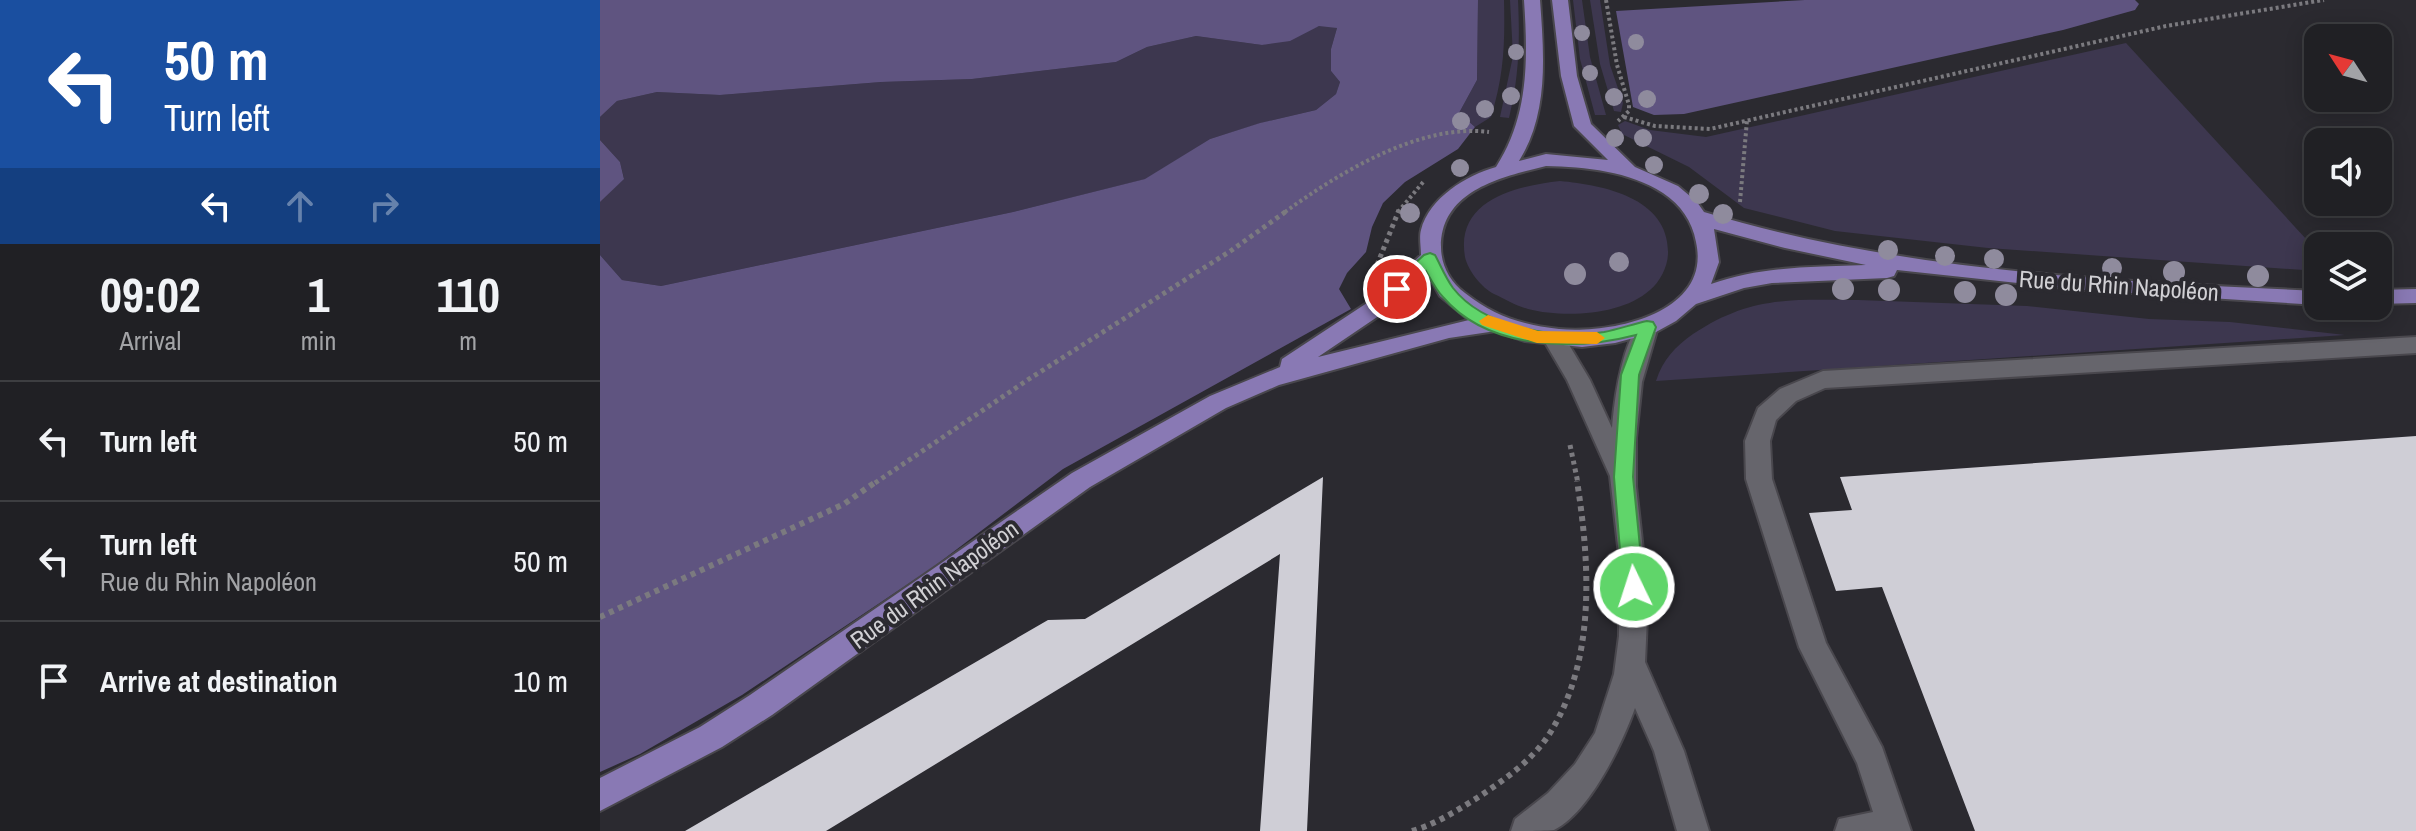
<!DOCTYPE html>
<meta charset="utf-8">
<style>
:root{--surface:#202024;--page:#2d2d31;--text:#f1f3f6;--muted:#a2a3a6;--line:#3d3e41}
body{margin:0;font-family:"Archivo Narrow",sans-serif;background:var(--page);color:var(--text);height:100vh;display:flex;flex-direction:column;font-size:30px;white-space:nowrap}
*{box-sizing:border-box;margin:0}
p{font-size:26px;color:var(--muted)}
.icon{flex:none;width:44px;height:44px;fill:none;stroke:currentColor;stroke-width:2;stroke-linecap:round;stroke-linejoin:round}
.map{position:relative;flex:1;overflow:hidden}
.side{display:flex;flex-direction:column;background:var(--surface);width:600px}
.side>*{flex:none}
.top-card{background:#1a4fa0;color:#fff;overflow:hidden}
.needle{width:52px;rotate:306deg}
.tools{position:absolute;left:1704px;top:24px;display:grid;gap:16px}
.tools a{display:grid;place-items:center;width:88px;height:88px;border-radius:16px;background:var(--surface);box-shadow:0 4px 20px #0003,0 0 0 2px var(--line);font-size:40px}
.pin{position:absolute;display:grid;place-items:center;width:68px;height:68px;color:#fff;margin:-34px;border:4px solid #fff;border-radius:50%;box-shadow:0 2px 8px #0007}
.me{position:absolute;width:88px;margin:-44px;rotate:356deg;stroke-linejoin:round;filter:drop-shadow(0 0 6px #0008)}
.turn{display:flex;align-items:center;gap:28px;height:168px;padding:0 32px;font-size:36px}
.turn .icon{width:104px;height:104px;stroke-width:2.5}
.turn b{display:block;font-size:56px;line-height:68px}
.lanes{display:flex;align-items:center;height:76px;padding:0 32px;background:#0003;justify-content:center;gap:40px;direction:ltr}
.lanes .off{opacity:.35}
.eta{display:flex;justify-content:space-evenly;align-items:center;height:136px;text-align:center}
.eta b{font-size:48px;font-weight:800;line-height:56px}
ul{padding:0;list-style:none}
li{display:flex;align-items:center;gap:24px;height:120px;padding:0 32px;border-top:2px solid var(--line)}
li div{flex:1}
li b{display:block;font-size:30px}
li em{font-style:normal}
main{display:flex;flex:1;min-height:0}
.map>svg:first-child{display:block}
.green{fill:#3d374f}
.forest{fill:#5f5480}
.building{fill:#cfced6}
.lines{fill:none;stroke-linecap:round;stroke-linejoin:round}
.minor-casing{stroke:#49474d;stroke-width:4}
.major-casing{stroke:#49474d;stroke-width:4}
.path-far2{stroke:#7b7a7f;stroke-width:4;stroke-dasharray:3 3;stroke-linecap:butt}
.path-far1{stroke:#7b7a7f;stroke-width:5;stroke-dasharray:4 4;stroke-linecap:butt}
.path{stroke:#7b7a7f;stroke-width:6;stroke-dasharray:5 5;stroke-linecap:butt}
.minor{fill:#66656c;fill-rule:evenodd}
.major{fill:#8979b4;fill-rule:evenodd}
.tree{fill:#8f8b9d}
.route{fill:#60d56a;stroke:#3e8a45;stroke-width:2}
.slow{fill:#f59e0b}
.labels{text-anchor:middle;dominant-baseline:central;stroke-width:8;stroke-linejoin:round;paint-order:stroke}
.street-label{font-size:24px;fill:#d1d0d4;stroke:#2b2a30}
</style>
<main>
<section class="side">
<div class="top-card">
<div class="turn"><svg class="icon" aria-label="left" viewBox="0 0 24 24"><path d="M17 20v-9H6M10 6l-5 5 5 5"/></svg><div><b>50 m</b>Turn left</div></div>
<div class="lanes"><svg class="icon" aria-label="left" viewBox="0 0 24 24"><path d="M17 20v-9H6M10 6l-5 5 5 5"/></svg><svg class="icon off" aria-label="ahead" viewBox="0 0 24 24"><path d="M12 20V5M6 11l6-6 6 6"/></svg><svg class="icon off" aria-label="right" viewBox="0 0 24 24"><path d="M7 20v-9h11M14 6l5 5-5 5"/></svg></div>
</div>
<div class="eta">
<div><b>09:02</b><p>Arrival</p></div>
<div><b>1</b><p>min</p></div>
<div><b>110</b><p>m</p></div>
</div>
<ul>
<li><svg class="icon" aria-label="left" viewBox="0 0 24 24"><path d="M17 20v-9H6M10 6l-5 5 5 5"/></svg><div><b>Turn left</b></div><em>50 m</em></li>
<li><svg class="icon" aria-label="left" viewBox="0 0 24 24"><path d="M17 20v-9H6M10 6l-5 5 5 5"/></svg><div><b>Turn left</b><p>Rue du Rhin Napoléon</p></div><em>50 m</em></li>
<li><svg class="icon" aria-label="arrive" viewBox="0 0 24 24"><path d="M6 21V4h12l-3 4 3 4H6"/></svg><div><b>Arrive at destination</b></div><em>10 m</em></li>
</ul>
</section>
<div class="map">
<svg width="1816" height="831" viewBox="0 0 1816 831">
<rect width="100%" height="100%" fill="#2b2a30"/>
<path class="green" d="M878,0H904C905,45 904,74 891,117L875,127L859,113L877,80Z
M910,0H918C920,42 919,77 909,118L900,117L913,56Z
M973,0H982L990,57L1006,115H995L980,59Z
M990,0H1000L1010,65L1023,103L1021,112L1014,111L1000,64Z
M731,25L737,28L731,49V71L740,82L736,94L716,110L661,123L610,139L546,179L413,212L61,286L22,280L0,255V202L24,178L20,162L0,140V117L17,101L57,92L120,95L281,82L372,79L516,62L547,47L596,36L662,45L719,26Z
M1526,43L1718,252V271L1388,248L1235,231L1144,208L1089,167L1022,134L1018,125L1025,121L1050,130L1106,137Z
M960,181C1004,185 1069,198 1068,253C1068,266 1060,282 1050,290C1021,316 963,318 928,309C916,306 905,299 894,294C882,288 868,271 865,257C855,200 916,186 960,181Z
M1258,300L1427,306L1549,319L1630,322L1745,335L1056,381C1063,359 1075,347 1093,334C1152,295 1191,300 1258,300Z"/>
<path class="forest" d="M0,0H878L877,80L859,113L875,127L858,149L805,182L783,203L772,227L766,252L747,273L739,289L751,309L463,469L332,568L142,695L40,754L0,772V255L22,280L61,286L413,212L545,179L610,139L660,123L716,110L736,94L740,82L731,71V49L737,28L719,26L690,41L662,45L596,36L547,47L516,62L372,79L281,82L120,95L57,92L17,101L0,117Z
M1205,0H1535L1539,4L1535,10L1463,30L1084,114L1054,115L1033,107L1016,11Z
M0,140L20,162L24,179L0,202Z"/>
<path class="building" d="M1816,436V831H1375L1282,587L1236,591L1209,513L1252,510L1240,477Z
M723,477L707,831H660L680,554L226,831H85L448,620L485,619Z"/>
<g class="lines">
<g class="minor-casing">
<path id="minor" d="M1047,319L1055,322L1058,327L1042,382L1036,438V486L1048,596L1045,662L1084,751L1109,831H1077L1054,751L1035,708C1022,744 990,812 954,830C943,831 922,831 911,831L915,819L948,793L975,764L995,733L1014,674L1019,636V555L1010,476L967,380L943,339L946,333H962L990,380L1012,428C1015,393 1021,352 1039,322Z
M1816,337V353L1225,388L1196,401L1176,420L1170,441L1172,479L1226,643L1282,747L1311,831H1235L1239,819L1273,812L1257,763L1199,647L1146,479L1145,441L1158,408L1180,389L1223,371Z"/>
</g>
<g class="major-casing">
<path id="major" d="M924,0H940C944,55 949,113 919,161L946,154L1008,160L974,126L961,76L952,0H968L977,76L991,124L1035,167L1078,186L1097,202L1104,212C1302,272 1512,281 1718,291V305L1484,290L1297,270L1294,276L1287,278L1172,283L1144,288L1096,304L1076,321L1056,332L1015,343L982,347L925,341L896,331L849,338L679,385L626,408L490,487L172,715L122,747L0,811V778L100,727L150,695L472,473L610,396L680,367L682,359L773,299L821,255C821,247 819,237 821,230C829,198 867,175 896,167C929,116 928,59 924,0ZM946,166C986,167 1029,171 1063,193C1081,205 1092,221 1096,242C1112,314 1011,334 959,329C922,325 894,316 865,293C850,282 841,265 841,247C841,190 902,177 946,166ZM1114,229L1185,248L1266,265C1213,267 1161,266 1111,284L1119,262ZM827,273L840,296L869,320L718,357L789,309Z
M1816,289V303L1778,304V290Z"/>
</g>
<path class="path-far2" d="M1006,0L1017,65L1029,105V111L1018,121
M1024,117L1055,126L1110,129L1566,26L1724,0
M1140,202L1147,120
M685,212C739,173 820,123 889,132
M798,212L824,181"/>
<path class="path-far1" d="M777,265L799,210
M970,445L978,483
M275,483L429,379L632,250L688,210"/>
<path class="path" d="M0,617L244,504L277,481
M812,831C836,824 856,811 877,798C904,780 933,760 950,733C996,659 990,564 977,481"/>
<use href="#minor" class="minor"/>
<use href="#major" class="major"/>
</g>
<g class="tree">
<circle cx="982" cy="33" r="8"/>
<circle cx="1036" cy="42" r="8"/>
<circle cx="916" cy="52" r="8"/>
<circle cx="990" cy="73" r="8"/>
<circle cx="911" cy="96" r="9"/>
<circle cx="1014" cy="97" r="9"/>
<circle cx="1047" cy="99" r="9"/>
<circle cx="885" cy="109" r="9"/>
<circle cx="861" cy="121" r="9"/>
<circle cx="1015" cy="138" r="9"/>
<circle cx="1043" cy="138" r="9"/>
<circle cx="1054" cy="165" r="9"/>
<circle cx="860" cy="168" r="9"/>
<circle cx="1099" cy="194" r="10"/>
<circle cx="810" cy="213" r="10"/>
<circle cx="1123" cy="214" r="10"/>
<circle cx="1288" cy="250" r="10"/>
<circle cx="1345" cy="256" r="10"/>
<circle cx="1394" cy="259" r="10"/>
<circle cx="1019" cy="262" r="10"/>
<circle cx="1512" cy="268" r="10"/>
<circle cx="1574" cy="272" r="11"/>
<circle cx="975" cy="274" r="11"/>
<circle cx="1658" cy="276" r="11"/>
<circle cx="1243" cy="289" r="11"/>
<circle cx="1289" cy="290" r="11"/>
<circle cx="1365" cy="292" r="11"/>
<circle cx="1406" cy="295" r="11"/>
</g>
<path class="route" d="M830,253L835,255C841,266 845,277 853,288C884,328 957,340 1004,332C1019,329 1033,324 1047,321L1053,322L1056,327L1039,375L1033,477L1044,587L1041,593L1034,596L1026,593L1023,587L1014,477L1021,375L1036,335C975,351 888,350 843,297C836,290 831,280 826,271L803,293H791V285L824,255Z"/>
<path class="slow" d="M888,315L938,331L997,332L1005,338L997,344L937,343L882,325L879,321Z"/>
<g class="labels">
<g class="street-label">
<text transform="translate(1519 285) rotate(4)">Rue du Rhin Napoléon</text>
<text transform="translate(334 584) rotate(-36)">Rue du Rhin Napoléon</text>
</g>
</g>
</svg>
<div class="tools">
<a><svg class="needle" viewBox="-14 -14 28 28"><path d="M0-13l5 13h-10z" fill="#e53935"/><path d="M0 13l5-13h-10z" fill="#a2a3a6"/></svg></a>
<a><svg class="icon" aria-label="sound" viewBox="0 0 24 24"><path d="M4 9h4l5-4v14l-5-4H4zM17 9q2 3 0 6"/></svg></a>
<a><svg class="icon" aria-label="layers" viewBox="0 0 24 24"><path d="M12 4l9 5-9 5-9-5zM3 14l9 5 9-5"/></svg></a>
</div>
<div class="pin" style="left:797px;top:289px;background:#d93025"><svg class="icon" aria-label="arrive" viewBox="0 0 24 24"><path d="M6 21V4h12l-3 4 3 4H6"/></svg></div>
<svg class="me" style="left:1034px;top:587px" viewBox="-20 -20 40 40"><circle r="17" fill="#60d56a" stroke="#fff" stroke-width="3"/><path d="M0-11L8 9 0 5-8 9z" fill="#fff"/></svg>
</div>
</main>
